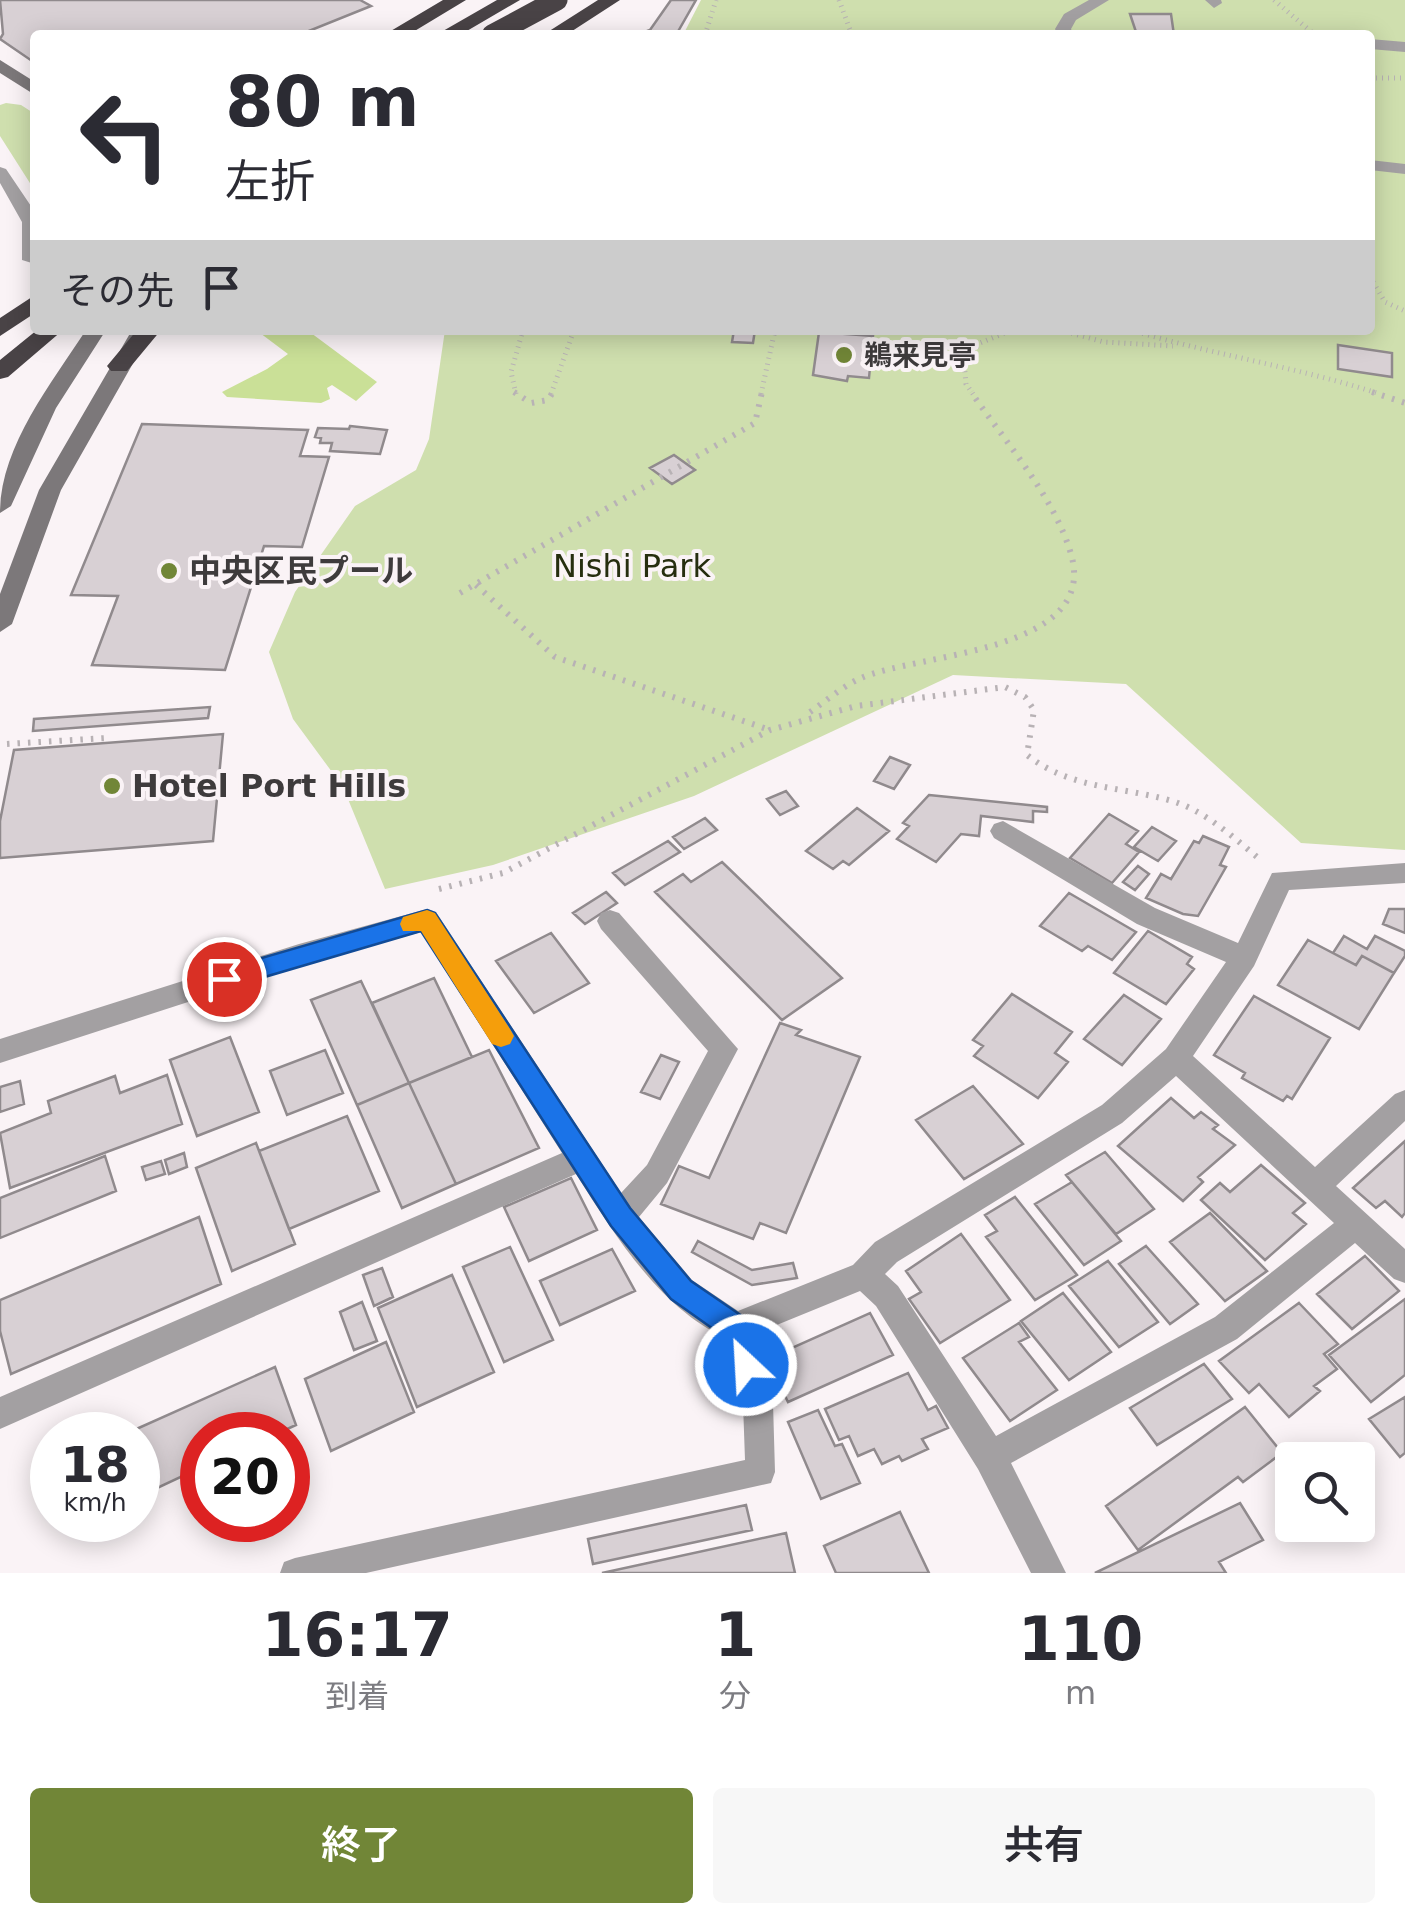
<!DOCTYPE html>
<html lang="ja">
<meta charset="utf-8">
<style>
:root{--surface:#fff;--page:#f7f7f7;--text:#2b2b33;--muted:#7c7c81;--accent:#718637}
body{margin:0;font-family:"DejaVu Sans","Noto Sans JP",sans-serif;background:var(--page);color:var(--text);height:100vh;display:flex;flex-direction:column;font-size:38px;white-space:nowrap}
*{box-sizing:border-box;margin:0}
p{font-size:32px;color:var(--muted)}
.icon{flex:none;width:55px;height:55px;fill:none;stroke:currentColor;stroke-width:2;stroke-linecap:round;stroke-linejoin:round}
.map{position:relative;height:1573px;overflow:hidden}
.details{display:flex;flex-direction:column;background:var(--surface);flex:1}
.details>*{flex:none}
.top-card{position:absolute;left:30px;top:30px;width:1345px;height:305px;border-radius:10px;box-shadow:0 5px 25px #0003;background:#fff;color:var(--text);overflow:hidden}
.buttons{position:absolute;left:1275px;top:1442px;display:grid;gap:20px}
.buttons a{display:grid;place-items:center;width:100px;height:100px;border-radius:10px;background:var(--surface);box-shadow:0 5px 25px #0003;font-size:50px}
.speed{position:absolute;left:30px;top:1412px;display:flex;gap:20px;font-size:50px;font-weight:700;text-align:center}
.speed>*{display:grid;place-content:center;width:130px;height:130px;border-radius:50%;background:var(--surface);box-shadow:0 5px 25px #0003;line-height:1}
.speed small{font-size:25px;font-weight:400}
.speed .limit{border:15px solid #d22;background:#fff;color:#111}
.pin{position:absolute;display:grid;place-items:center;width:85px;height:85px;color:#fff;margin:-42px;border:5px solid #fff;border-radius:50%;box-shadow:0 2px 10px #0007}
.me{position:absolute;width:110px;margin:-55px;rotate:335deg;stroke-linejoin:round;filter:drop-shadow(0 0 8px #0008)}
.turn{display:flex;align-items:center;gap:35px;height:210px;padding:0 30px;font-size:45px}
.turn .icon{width:130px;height:130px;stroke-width:2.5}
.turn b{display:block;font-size:70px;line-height:85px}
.then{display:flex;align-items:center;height:95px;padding:0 30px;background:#0003;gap:20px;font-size:38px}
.eta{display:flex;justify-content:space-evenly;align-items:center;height:170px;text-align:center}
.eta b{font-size:60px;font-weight:600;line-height:70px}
.primary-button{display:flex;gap:20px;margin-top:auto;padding:20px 30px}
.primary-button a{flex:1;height:115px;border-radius:10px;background:var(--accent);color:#fff;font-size:40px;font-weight:600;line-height:115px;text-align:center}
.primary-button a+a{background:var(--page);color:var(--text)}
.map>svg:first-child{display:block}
.green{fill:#cfdfae}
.water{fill:#cae097}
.building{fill:#d8d0d4;stroke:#908a8d;stroke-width:2.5}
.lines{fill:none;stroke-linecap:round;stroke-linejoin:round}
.path-far1{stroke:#b8b2b5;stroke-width:5;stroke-dasharray:1 5;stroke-linecap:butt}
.path{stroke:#b8b2b5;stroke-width:6;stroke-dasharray:2.5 8;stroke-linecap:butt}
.lane{fill:#a3a0a2;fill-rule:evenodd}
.street{fill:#a3a0a2;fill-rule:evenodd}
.secondary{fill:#7c787a;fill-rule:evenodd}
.highway{fill:#494346;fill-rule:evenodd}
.highway-bridge{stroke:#494346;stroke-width:21}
.route{fill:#1a73e8;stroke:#114b97;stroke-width:2.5}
.slow{fill:#f59e0b}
.poi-dot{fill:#718637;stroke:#faf3f6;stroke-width:4}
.labels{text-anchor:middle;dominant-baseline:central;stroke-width:8;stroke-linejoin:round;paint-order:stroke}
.far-poi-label{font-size:28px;font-weight:bold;fill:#3e3b3c;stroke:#faf3f6;text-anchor:start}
.park-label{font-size:32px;fill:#262e0f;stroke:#faf3f6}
.poi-label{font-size:32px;font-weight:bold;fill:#3e3b3c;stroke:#faf3f6;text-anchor:start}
</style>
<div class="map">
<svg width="1405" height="1573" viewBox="0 0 1405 1573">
<rect width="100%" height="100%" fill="#faf3f6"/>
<path class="green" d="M701,0H1405V850L1301,843L1126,684L953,675L694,796L493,865L385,889L343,787L293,719L269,652L295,592L355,506L416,470L429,439L445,330H1370V35H683Z
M6,103L21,105L35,114V191L0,136V105Z"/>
<path class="water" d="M256,330H307L377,382L356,401L332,385L327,388L330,399L321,403L227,397L222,392L267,369L288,354Z"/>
<path class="building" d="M0,0H360L371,6L299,35H35V63L0,39L3,34Z
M671,0H696L676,35L642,33L650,30Z
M1130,14H1171L1174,35H1137Z
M734,330H755L753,343L732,342Z
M819,332L873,336L869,378L848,376L847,381L813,375Z
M1338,345L1392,353V377L1338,369Z
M142,424L308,430L300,456L329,457L302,547L264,546L225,670L92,665L118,596L71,595Z
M350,426L387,430L380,454L330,451L332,443H320L321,438L315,437L318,428L349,429Z
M674,455L695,470L672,484L650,468Z
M210,707L208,718L33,731L34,719Z
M223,734L213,841L0,858V821L14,750Z
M890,757L910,765L894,789L874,781Z
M786,791L798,806L780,815L767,799Z
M929,795L1047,807V812L1033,811V822L981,816L979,836L961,834L936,862L897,839L909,826L903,823Z
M857,808L889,831L849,865L843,861L833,869L806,851Z
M1109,814L1138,831L1126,844L1139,852L1112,883L1070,858Z
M705,818L717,830L684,849L673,837Z
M1152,827L1176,841L1158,861L1134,847Z
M1203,836L1229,847L1220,865L1226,867L1198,916L1183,914L1146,898L1161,874L1171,879L1194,841L1199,843Z
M668,841L680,852L625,885L613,873Z
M722,862L842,978L782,1020L655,892L683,874L691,882Z
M1138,866L1149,874L1135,890L1123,882Z
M606,892L617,903L585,924L573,913Z
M1069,893L1136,932L1112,960L1088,946L1082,951L1040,926Z
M1389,909H1405V933L1383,924Z
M1148,931L1192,957L1187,964L1194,969L1166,1004L1114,973Z
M551,933L589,983L534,1013L496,961Z
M1344,936L1367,949L1375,936L1405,951V956L1394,973L1362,956L1356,965L1333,953Z
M1308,940L1356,965L1362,956L1394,973L1359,1029L1278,985Z
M434,978L472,1057L409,1083L372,1003Z
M361,981L409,1083L357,1105L311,1000Z
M1012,994L1072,1032L1055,1053L1068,1062L1038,1098L974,1056L983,1046L973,1040Z
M1124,995L1161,1019L1122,1065L1084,1039Z
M1254,996L1330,1038L1292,1099L1287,1096L1283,1101L1242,1078L1245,1073L1214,1055Z
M780,1023L801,1030L796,1035L860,1057L786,1233L760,1223L753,1239L661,1204L679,1166L709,1178Z
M230,1037L259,1112L197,1136L170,1060Z
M325,1050L343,1093L287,1115L270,1071Z
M489,1050L539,1148L456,1184L409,1083Z
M661,1055L679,1062L660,1099L641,1092Z
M167,1075L182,1124L10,1188L0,1133L51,1113L48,1101L115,1076L120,1093Z
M20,1081L24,1104L0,1112V1087Z
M409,1083L456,1184L402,1208L357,1105Z
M973,1086L1023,1144L964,1179L916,1120Z
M1171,1098L1194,1118L1201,1112L1218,1125L1213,1129L1235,1145L1198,1177L1203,1182L1183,1201L1118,1146Z
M347,1116L379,1191L289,1229L259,1151Z
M1405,1141V1213L1402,1217L1385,1201L1376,1208L1353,1188Z
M256,1143L295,1244L232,1271L196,1168Z
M1105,1152L1154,1209L1116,1234L1066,1175Z
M184,1153L187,1167L169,1174L165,1160Z
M105,1156L116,1191L0,1238V1198Z
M161,1161L165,1174L146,1180L142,1167Z
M1261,1165L1305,1203L1293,1213L1306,1224L1265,1260L1201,1200L1220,1183L1230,1192Z
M571,1178L597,1230L529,1261L504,1207Z
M1072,1182L1121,1241L1084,1265L1035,1204Z
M1015,1197L1077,1275L1035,1300L986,1237L997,1231L985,1215Z
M1210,1213L1267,1271L1225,1301L1170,1242Z
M199,1217L221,1284L11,1374L0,1331V1300Z
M961,1234L1010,1300L940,1343L909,1299L921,1292L906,1271Z
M698,1241L752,1270L793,1263L797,1278L752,1285L692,1252Z
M1146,1246L1198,1304L1170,1324L1119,1264Z
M510,1247L553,1340L504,1362L463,1267Z
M612,1249L635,1291L560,1325L540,1281Z
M1365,1256L1399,1291L1352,1329L1317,1294Z
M1108,1261L1158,1322L1119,1347L1069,1286Z
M382,1268L393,1297L374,1306L363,1275Z
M452,1275L494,1372L417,1407L378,1308Z
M1063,1293L1111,1352L1069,1380L1021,1321Z
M1405,1299V1375L1371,1402L1329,1355Z
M362,1302L377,1341L354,1350L340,1312Z
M1299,1303L1338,1344L1324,1354L1337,1369L1314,1386L1320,1391L1289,1417L1259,1384L1249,1393L1219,1361Z
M870,1313L893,1355L788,1402L767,1359Z
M1019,1323L1029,1337L1019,1342L1057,1390L1010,1421L963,1358Z
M386,1342L414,1412L331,1451L305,1379Z
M1204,1364L1232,1399L1157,1445L1130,1408Z
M275,1367L296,1425L274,1435H202V1467L138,1497V1435H123Z
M908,1373L928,1410L936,1406L948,1428L922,1439L928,1449L902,1461L899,1456L882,1464L874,1449L858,1456L849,1436L839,1440L825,1409Z
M1405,1397V1453L1400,1457L1369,1419Z
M1245,1407L1282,1453L1243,1482L1238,1477L1138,1550L1106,1506Z
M818,1410L835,1446L842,1444L860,1483L821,1499L788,1422Z
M1240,1503L1263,1540L1219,1562L1226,1573H1095Z
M746,1505L752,1530L593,1564L588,1539Z
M900,1512L929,1573H836L824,1546Z
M786,1533L795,1573H602Z"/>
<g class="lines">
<path class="path-far1" d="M839,0L852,35
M1274,0L1315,35
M705,35L716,0
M1370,78H1405
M1370,277L1385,302L1405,311
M1060,330L1104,342L1173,346
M1131,330C1213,355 1298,367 1380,394
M516,394L511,372L523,330
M551,394L574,330
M761,394L775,330
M973,394L966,384L964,362L980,343L1012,330"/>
<path class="path" d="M514,392L531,403L548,400L553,392
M1372,392L1405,403
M476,585L555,657L770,730
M460,593L755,423L762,392
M810,712C826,701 843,686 861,678C918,653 1100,653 1071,554C1055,498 1004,440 971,392
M7,744L106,738
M439,889L503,873L770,730L856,706L1005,687L1025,697L1034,710L1027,755C1072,790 1121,786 1172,801C1206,811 1235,839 1262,861"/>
<path class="lane" d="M0,167L6,169L35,212V264L22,260V222L0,183Z
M735,1314L745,1317L749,1327L773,1403L775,1472L771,1483L366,1573H280L284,1562L295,1558L745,1460L743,1403L721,1327L725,1317Z"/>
<path class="street" d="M1089,0H1109L1076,20L1071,29L1074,35H1058L1055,29L1064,14Z
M1205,0H1221L1222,3L1214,8Z
M1370,39L1405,42V52L1370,49Z
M1370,160L1405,164V174L1370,170Z
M1003,821L1155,908L1238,943L1272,873L1405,863V883L1289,890L1254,966L1193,1056L1315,1167L1395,1094L1405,1090V1121L1336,1186L1405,1249V1283L1394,1279L1355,1243L1237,1339L1011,1463L1066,1573H1031L978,1469L876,1306L860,1291L735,1342C663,1314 616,1237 576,1174L0,1429V1397L562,1153L421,932L299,966L0,1063V1039L299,944L427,909L436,912L621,1193L647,1165L708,1051L601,929L597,921L601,913L610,910L619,913L738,1049L667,1183L639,1217L692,1280L738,1311L853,1265L875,1242L1102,1105L1166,1049L1226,962L1137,924L994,838L990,831L994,824ZM1176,1076L1334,1223L1215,1317L996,1436L898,1286L885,1274L897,1262L1122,1123Z"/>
<path class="secondary" d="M0,60L35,82V95L0,73Z
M86,330H106L56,408L11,506L0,513C0,447 51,384 86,330Z
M132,330H152L61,490L12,624L0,632V594L39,490Z"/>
<path class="highway" d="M443,0H466L408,35H384Z
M497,0H520L460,35H436Z
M598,0H620L566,35H543Z
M35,295V313L0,336V318Z
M37,330H63L8,377L0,379V360Z
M137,330H161L127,371H111L107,366Z"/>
<path class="highway-bridge" d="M492,35L557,0"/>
</g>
<path class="route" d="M427,910L435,913L630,1208L691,1281L745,1318L761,1365L757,1375L746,1379L736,1375L723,1336L671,1299L611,1226L421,931L224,989L216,986L212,979L216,972L224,969Z"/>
<path class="slow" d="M427,910L435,913L510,1029L514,1036L510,1044L501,1047L492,1044L421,931H403L400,924L403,917Z"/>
<g class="poi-dot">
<circle cx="844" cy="355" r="10"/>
<circle cx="169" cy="571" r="10"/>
<circle cx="112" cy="786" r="10"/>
</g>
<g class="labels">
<g class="far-poi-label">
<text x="864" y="355">鵜来見亭</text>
</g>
<g class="park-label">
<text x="632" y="566">Nishi Park</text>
</g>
<g class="poi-label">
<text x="189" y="571">中央区民プール</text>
<text x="132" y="786">Hotel Port Hills</text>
</g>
</g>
</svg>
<div class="buttons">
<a><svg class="icon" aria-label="search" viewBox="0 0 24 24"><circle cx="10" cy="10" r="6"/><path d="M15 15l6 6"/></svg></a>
</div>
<div class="speed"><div>18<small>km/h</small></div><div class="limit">20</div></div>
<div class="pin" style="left:224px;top:979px;background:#d93025"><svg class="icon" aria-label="arrive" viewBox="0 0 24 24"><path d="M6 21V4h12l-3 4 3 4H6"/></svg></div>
<svg class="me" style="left:746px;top:1365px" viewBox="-20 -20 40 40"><circle r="17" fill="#1a73e8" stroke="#fff" stroke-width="3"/><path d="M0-11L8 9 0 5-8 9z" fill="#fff"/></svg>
<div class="top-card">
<div class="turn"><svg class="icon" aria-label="left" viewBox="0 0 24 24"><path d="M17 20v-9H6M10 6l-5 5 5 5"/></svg><div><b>80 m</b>左折</div></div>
<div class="then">その先<svg class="icon" aria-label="arrive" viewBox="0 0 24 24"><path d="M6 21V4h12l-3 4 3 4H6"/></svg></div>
</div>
</div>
<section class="details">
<div class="eta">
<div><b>16:17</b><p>到着</p></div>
<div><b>1</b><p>分</p></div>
<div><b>110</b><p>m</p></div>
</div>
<div class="primary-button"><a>終了</a><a>共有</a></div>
</section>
